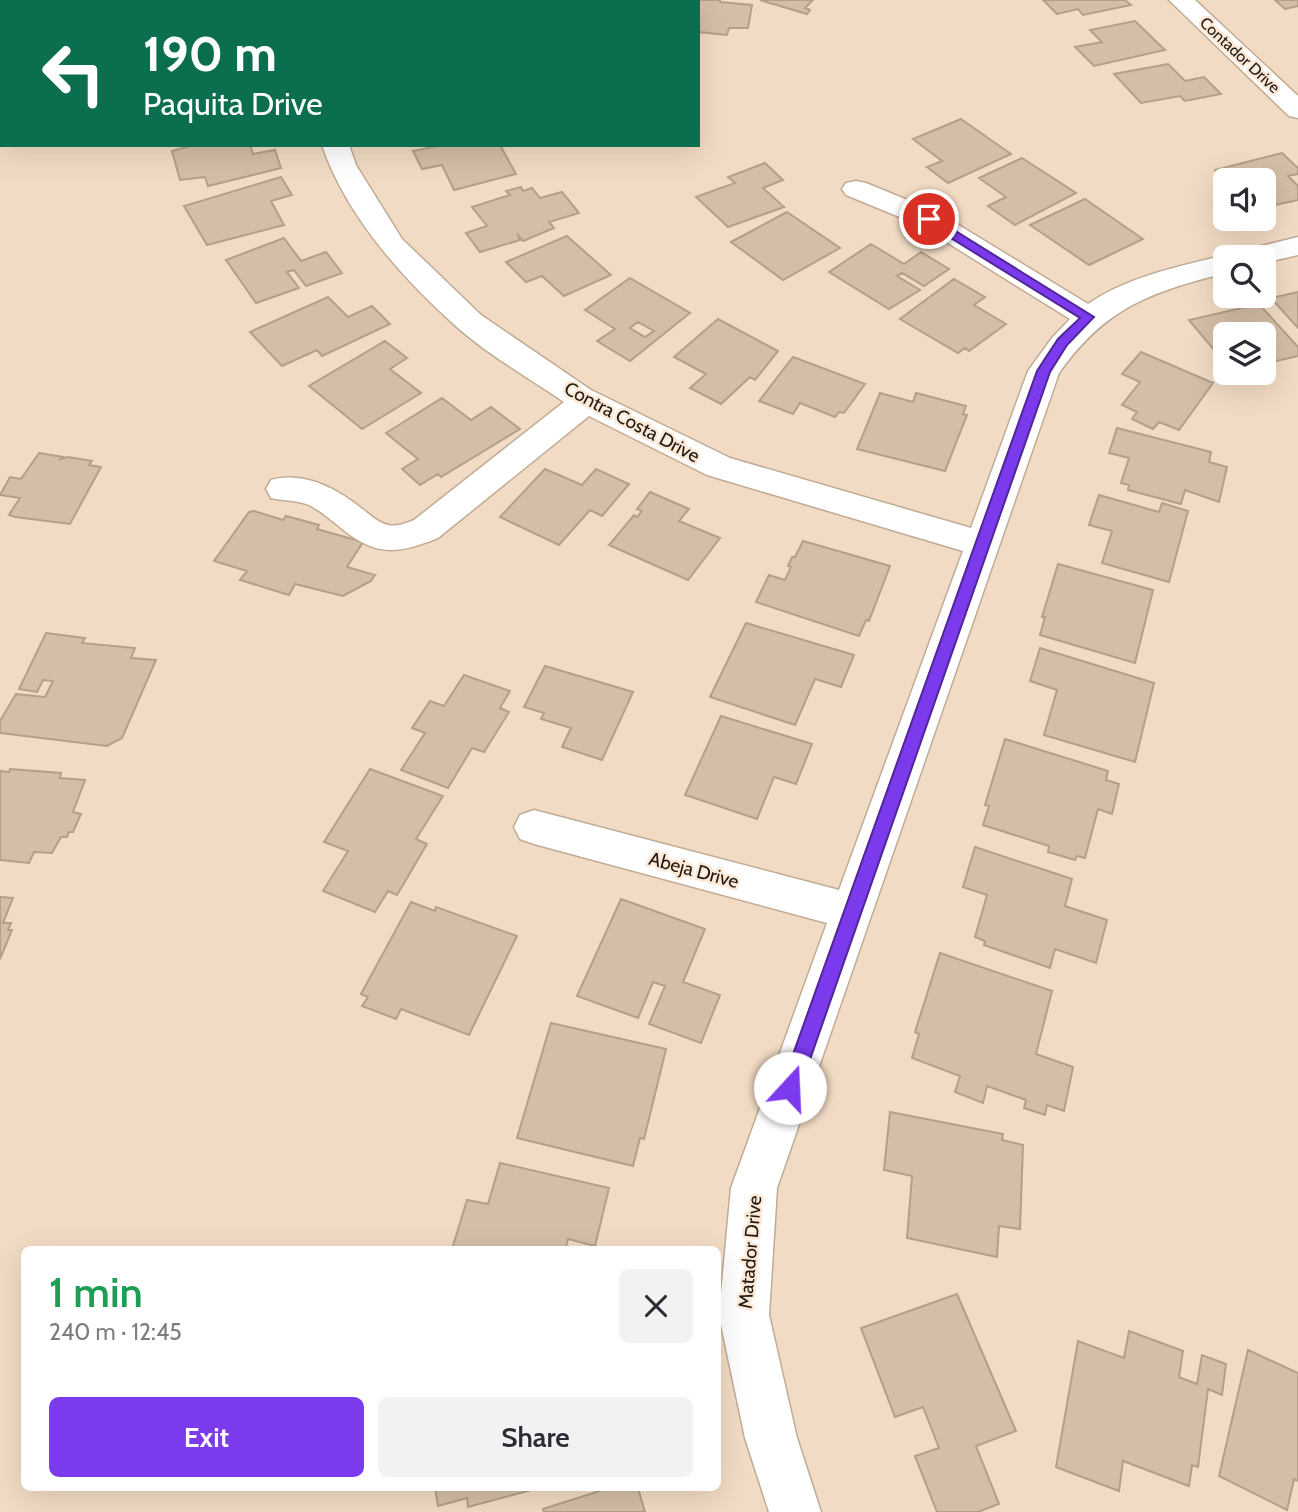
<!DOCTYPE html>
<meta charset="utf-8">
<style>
:root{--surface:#fff;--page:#f2f2f3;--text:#2b2b33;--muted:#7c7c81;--accent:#7c3aed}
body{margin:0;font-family:Cabin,sans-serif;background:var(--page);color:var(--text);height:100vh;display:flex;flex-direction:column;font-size:26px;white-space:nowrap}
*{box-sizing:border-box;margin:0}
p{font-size:23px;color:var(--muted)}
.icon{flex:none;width:38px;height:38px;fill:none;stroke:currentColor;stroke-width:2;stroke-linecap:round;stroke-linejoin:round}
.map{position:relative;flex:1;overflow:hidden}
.panel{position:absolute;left:21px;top:1246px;width:700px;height:245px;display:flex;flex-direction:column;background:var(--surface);border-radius:10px;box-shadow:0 7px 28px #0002}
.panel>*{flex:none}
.banner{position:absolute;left:0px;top:0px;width:700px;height:147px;box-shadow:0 7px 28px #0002;background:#0b6e4f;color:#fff;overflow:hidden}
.fabs{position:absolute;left:1213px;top:168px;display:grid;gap:14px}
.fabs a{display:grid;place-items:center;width:63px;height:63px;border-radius:10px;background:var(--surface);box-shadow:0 7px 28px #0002;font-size:35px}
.pin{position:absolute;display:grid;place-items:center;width:60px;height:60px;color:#fff;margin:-30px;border:4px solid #fff;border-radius:50%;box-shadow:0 2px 7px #0007}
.me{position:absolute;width:77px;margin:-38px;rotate:20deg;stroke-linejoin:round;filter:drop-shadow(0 0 5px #0008)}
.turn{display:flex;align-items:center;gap:24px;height:147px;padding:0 28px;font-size:32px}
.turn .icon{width:91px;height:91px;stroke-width:2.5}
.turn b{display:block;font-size:49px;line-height:60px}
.round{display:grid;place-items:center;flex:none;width:74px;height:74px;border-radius:10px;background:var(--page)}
.overview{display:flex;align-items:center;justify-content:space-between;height:119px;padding:0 28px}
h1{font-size:42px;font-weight:600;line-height:52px;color:#1e9e55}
.button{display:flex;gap:14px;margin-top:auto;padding:14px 28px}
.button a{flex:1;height:80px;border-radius:10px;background:var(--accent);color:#fff;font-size:28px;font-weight:600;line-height:80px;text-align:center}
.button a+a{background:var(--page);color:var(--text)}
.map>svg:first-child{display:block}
.building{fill:#d4bea7;stroke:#b49f88;stroke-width:2;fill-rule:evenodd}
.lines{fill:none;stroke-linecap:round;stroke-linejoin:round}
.minor-casing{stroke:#c0ab94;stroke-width:3}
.minor{fill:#fff;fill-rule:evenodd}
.route{fill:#7c3aed;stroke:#51269a;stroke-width:2}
.labels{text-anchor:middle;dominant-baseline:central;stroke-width:5;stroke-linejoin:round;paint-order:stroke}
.far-street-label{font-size:16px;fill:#221a11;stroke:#fce9d7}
.street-label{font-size:19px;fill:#221a11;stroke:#fce9d7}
</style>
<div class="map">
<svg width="1298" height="1512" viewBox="0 0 1298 1512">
<rect width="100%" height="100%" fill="#f2dbc4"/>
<path class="building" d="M687,0H720V2L752,5L748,28H729L727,35L698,32V2Z
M760,0H813L805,8L810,10L807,14Z
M1043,0H1125L1131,5L1083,15L1078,9L1057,14Z
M1275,0H1298V6L1285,9Z
M1135,21L1165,50L1094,66L1075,47L1102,42L1090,30Z
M1168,64L1185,81L1204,77L1221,94L1185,101L1180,96L1141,103L1114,74Z
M961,119L1011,154L948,183L927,167L942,161L913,139Z
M194,145H250L253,154L275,150L281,168L208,186L205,177L180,180L172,151Z
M443,145H500L516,174L454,190L442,165L422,169L413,151Z
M1282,153L1298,168V174L1288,176L1298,186V200L1266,207L1264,205V180L1225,181L1215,170Z
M1022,158L1076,193L1015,225L988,206L1006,197L979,178Z
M765,163L783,180L763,188L784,207L728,227L696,197L735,183L728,177Z
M281,177L292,195L271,201L284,225L207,245L184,206Z
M521,187L523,191L532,188L540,198L562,192L579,213L549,222L554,228L523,241L517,233L520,240L480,252L466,233L487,226L472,207L510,195L506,191Z
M1085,199L1143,239L1089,265L1030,225Z
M787,212L840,248L783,280L731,242Z
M567,236L611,275L564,296L542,276L526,282L506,262Z
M284,238L301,261L326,252L342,273L306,286L294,270L287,272L299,288L256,303L226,260Z
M871,244L904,264L921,252L949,269L924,286L902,273L897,276L920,290L889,309L829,272Z
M630,278L690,313L630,361L597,341L615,329L585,310ZM638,322L654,331L645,337L630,328Z
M954,279L985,297L974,305L1006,324L969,351L965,348L958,353L900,319Z
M1298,292V328L1271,298Z
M328,297L348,317L372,306L390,324L322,356L317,350L282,366L250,332Z
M1259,304L1298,347V356L1264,364V334H1225V363L1189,320Z
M718,319L778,351L755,380L750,377L721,404L690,388L706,374L674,357Z
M385,341L407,358L390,369L421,393L362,429L309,386Z
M1141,352L1213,383L1179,430L1159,422L1153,429L1132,419L1137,412L1122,405L1140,382L1122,374Z
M793,357L865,384L844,413L839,412L835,417L800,403L793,414L759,401Z
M880,393L913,402L916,393L966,406L963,414L967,415L945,471L857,449Z
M442,398L471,420L491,407L520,429L441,477L438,474L420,485L402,469L418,459L386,433Z
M1117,428L1211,452L1209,462L1227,467L1219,502L1185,490L1181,504L1128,490L1129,485L1121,483L1129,458L1109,453Z
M39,453L63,457L61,459L68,457L92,461L89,465L101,467L70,524L15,517L9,515L20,498L0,495L10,477L21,479Z
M545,469L582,485L596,469L629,484L602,516L590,510L559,545L500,517Z
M650,492L689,509L679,521L720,538L688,580L609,545L634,515L637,517L642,511L637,509Z
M1099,495L1159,512L1162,503L1188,511L1169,582L1102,563L1112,531L1089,525Z
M254,511L283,520L286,516L319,525L317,529L363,542L347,567L375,575L371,581L343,596L295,584L289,595L240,580L247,571L214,561L249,512Z
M803,541L890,566L869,621L866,620L859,636L756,602L769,575L785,580L791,567L788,566L792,557H795Z
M1058,564L1153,590L1135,663L1040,635L1045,617H1042Z
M746,623L854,655L841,687L815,679L795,725L710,697Z
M46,633L85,638L82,643L135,648L131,658L156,660L122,738L107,746L0,733V721L16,694L45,697L53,681L43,680L37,692L19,689Z
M1040,648L1154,683L1135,762L1044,735L1057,690L1030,681Z
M545,666L633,692L602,760L562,747L571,728L541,719L544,713L524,707Z
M464,675L510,691L500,708L509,712L484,752L472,748L448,788L401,770L425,733L412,728L430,701L444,706Z
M721,716L812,744L796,784L774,777L757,819L685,795Z
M1005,739L1108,771L1106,780L1119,784L1112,814L1098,809L1085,858L1077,856L1075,860L1048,852L1049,846L983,825L989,806L985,805Z
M10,769L61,773L60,778L85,780L73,812L81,814L73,832H69L67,837H61L52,853L34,852L29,863L0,860V771L9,772Z
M370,769L443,796L416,839L427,844L397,895L388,891L375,912L323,891L348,851L324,842Z
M975,847L1072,879L1065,906L1107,920L1096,963L1055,949L1050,968L984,945L985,941L975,937L987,895L963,887Z
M0,897L13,898L3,923H11L8,930H12L0,959Z
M621,899L705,929L683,982L720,995L701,1043L649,1024L665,986L653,982L638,1018L577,996Z
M411,902L435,911L436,907L517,936L469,1035L401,1009L396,1019L362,1006L368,997L361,994Z
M940,953L1052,991L1036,1054L1073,1067L1064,1111L1047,1105L1045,1115L1024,1108L1026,1100L987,1086L983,1103L955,1092L960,1076L912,1058L919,1034L915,1032Z
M551,1023L666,1049L644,1139L640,1138L633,1166L517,1138Z
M890,1112L1003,1134L1002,1140L1023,1145L1020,1229L999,1226L997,1257L907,1238L912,1176L884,1170Z
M500,1163L609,1188L595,1246L568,1239L565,1250L452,1249L467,1200L488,1204Z
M957,1294L1016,1431L976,1446L999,1504L978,1512H937L915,1456L939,1448L923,1407L895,1417L861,1328Z
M1129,1331L1183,1351L1179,1377L1197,1384L1202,1355L1226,1364L1222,1395L1208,1389L1198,1467L1192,1465L1189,1486L1123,1461L1119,1491L1056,1467L1078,1341L1124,1358Z
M1248,1350L1298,1373V1481L1294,1479L1287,1510L1219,1476Z
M435,1488H539L468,1507L467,1498L438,1506Z
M609,1488H638L645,1512H544L543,1509Z"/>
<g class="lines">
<g class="minor-casing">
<path id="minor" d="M272,0H296V2H272Z
M1169,0H1195L1298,96V118L1289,116Z
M322,145H349L356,165L402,239L481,315L591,390L730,458L971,528L1028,371L1052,338L1070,319L919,225L846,195L842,189L846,183L856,181L866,183L939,213L1088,304C1129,276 1178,267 1225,255L1234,257H1225V273C1149,293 1106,307 1059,373L777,1188L769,1315L797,1438L821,1512H769L745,1438L719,1315L731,1188L827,923L534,844L520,839L514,827L520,815L534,810L839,890L963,551L707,475L589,416L438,538C398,554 376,557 341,528C331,520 321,511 309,505C298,500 283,501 271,498L266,489L271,480C303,471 336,488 361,508C369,514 378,523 388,525C397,527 406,523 414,520L564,402C529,378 490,356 458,328C403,279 346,216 322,145Z
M1298,237V255L1264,263V257H1236L1241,251Z"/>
</g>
<use href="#minor" class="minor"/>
</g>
<path class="route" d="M925,217H933L1094,317L1067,345L1050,372L800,1088L797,1094L790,1097L784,1094L781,1088L1037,371L1058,339L1080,318L925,222Z"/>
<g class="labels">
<g class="far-street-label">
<text transform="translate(1240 55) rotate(43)">Contador Drive</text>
</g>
<g class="street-label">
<text transform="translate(632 422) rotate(28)">Contra Costa Drive</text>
<text transform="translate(694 870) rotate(15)">Abeja Drive</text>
<text transform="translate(750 1252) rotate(-85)">Matador Drive</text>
</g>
</g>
</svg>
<div class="fabs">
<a><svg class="icon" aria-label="sound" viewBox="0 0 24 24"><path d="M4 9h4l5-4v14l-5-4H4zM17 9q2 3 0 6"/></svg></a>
<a><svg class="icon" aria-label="search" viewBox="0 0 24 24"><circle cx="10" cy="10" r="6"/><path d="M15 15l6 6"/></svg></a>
<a><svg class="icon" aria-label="layers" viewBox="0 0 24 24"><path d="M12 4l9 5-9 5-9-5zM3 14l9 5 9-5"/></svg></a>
</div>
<div class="pin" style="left:929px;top:219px;background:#d93025"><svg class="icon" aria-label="arrive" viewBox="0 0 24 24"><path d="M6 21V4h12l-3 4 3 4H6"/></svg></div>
<svg class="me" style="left:790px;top:1088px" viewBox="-20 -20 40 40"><circle r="19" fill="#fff"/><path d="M0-13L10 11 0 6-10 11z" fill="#7c3aed"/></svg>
<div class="banner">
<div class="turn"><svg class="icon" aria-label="left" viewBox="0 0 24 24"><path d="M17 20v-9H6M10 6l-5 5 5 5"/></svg><div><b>190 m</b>Paquita Drive</div></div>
</div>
<section class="panel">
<div class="overview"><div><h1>1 min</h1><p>240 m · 12:45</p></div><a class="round"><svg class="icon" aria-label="close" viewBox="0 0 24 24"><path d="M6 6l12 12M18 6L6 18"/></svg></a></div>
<div class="button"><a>Exit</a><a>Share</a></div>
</section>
</div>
